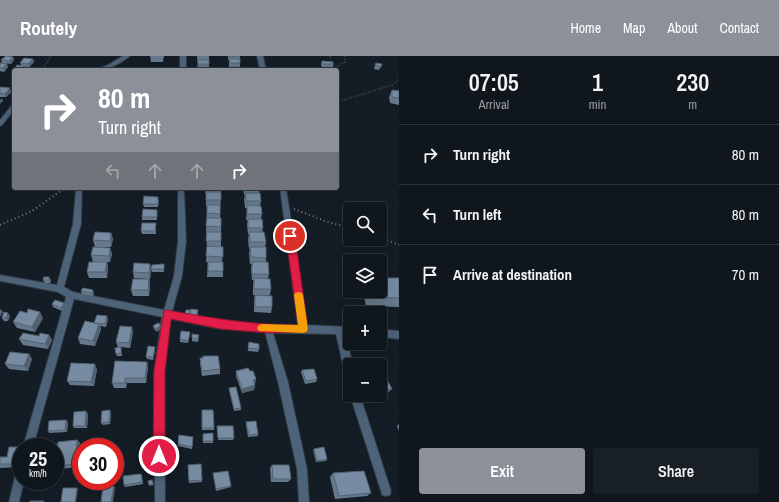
<!DOCTYPE html>
<meta charset="utf-8">
<style>
:root{--surface:#0f161c;--page:#181f25;--text:#f1f3f6;--muted:#9b9fa3;--line:#2f353b;--accent:#8c9099}
body{margin:0;font-family:"Archivo Narrow",sans-serif;background:var(--page);color:var(--text);height:100vh;display:flex;flex-direction:column;font-size:15px;white-space:nowrap}
*{box-sizing:border-box;margin:0}
p{font-size:13px;color:var(--muted)}
.icon{flex:none;width:22px;height:22px;fill:none;stroke:currentColor;stroke-width:2;stroke-linecap:round;stroke-linejoin:round}
.map{position:relative;flex:1;overflow:hidden}
.details{display:flex;flex-direction:column;background:var(--surface);width:380px}
.details>*{flex:none}
.banner{position:absolute;left:12px;top:12px;width:327px;height:122px;border-radius:4px;box-shadow:0 4px 16px #0002,0 0 0 1px var(--line);background:#8c9099;color:#fff;overflow:hidden}
.fabs{position:absolute;left:343px;top:146px;display:grid;gap:8px}
.fabs a{display:grid;place-items:center;width:44px;height:44px;border-radius:4px;background:var(--surface);box-shadow:0 4px 16px #0002,0 0 0 1px var(--line);font-size:20px}
.speed{position:absolute;left:12px;top:382px;display:flex;gap:8px;font-size:20px;font-weight:700;text-align:center}
.speed>*{display:grid;place-content:center;width:52px;height:52px;border-radius:50%;background:var(--surface);box-shadow:0 4px 16px #0002,0 0 0 1px var(--line);line-height:1}
.speed small{font-size:10px;font-weight:400}
.speed .limit{border:6px solid #d22;background:#fff;color:#111}
.pin{position:absolute;display:grid;place-items:center;width:34px;height:34px;color:#fff;margin:-17px;border:2px solid #fff;border-radius:50%;box-shadow:0 1px 4px #0007}
.me{position:absolute;width:44px;margin:-22px;rotate:0deg;stroke-linejoin:round;filter:drop-shadow(0 0 3px #0008)}
.turn{display:flex;align-items:center;gap:14px;height:84px;padding:0 20px;font-size:18px}
.turn .icon{width:52px;height:52px;stroke-width:2.5}
.turn b{display:block;font-size:28px;line-height:34px}
.lanes{display:flex;align-items:center;height:38px;padding:0 20px;background:#0003;justify-content:center;gap:20px;direction:ltr}
.lanes .off{opacity:.35}
.eta{display:flex;justify-content:space-evenly;align-items:center;height:68px;text-align:center}
.eta b{font-size:24px;font-weight:600;line-height:28px}
.cta{display:flex;gap:8px;margin-top:auto;padding:8px 20px}
.cta a{flex:1;height:46px;border-radius:4px;background:var(--accent);color:#fff;font-size:16px;font-weight:600;line-height:46px;text-align:center}
.cta a+a{background:var(--page);color:var(--text)}
ul{padding:0;list-style:none}
li{display:flex;align-items:center;gap:12px;height:60px;padding:0 20px;border-top:1px solid var(--line)}
li div{flex:1}
li b{display:block;font-size:15px}
li em{font-style:normal}
header{display:flex;align-items:center;gap:24px;box-sizing:border-box;height:56px;padding:0 20px;background:var(--accent);color:#fff}
header strong{font-size:19px}
nav{display:flex;gap:22px;margin-inline-start:auto;font-size:14px}
main{display:flex;flex:1;min-height:0}
.map>svg:first-child{display:block}
.lines{fill:none;stroke-linecap:round;stroke-linejoin:round}
.minor-casing{stroke:#2e373f;stroke-width:2}
.path-far1{stroke:#767e85;stroke-width:1.5;stroke-dasharray:0.5 2;stroke-linecap:butt}
.path{stroke:#767e85;stroke-width:2;stroke-dasharray:1 3;stroke-linecap:butt}
.minor{fill:#4d637a;fill-rule:evenodd}
.wall{fill:#66788b}
.shaded-wall{fill:#536271}
.building{fill:#778ca2;stroke:#536271}
.route{fill:#e11d48;stroke:#92132f}
.slow{fill:#f59e0b}
</style>
<header>
<strong>Routely</strong>
<nav><a>Home</a><a>Map</a><a>About</a><a>Contact</a></nav>
</header>
<main>
<div class="map">
<svg width="399" height="446" viewBox="0 0 399 446">
<rect width="100%" height="100%" fill="#141d26"/>
<g class="lines">
<g class="minor-casing">
<path id="minor" d="M123,0H130C120,8 108,14 95,14L108,9Z
M180,0H186V14H180Z
M257,0H263L266,14H260Z
M14,48V54L2,69L0,70V64L12,49Z
M76,132H82L81,168L64,231L73,236L164,254L174,220L178,185V132H184L186,185L182,220L172,256L221,265L268,269H298L280,132H286L307,269L350,271V279L345,278L353,309H350V322L347,321L345,318L336,278L273,277L288,326L307,413L309,446H299L297,413L278,326L265,276L221,273L171,263L164,315L165,446H155L154,315L162,261L74,243L33,391H23L66,241L58,236L0,225V219L57,229L73,168Z
M380,273L399,275V283L380,281Z
M350,339H360L391,435L390,439L386,440L382,439L381,435Z
M21,411V425H24L19,446H9L16,416L17,412Z"/>
</g>
<path class="path-far1" d="M330,0L331,7L339,11V8L345,6V0
M42,14L51,0
M337,46L392,29L399,23"/>
<path class="path" d="M294,153L328,166L350,172
M0,169L32,155L65,132
M380,181L399,189"/>
<use href="#minor" class="minor"/>
</g>
<path class="wall" d="M150,0H164L163,6H151Z
M197,0H209V11L198,14Z
M228,0H240V11H229V4H228Z
M13,1L14,4L11,8L2,7L1,4Z
M33,3L34,6L29,11H27L28,14H15L14,13L21,10L20,7Z
M322,5L333,8V11H322L321,9Z
M0,7L7,8L8,11L4,16L0,15Z
M382,8L379,14L374,13L375,9Z
M0,32L11,36L6,41H0Z
M392,34L399,35V49L390,47L389,41Z
M206,132H221V136L220,162L221,171V191H223L222,206L223,215V221H207L208,206H206L207,191L206,177L207,150H206V138H205Z
M243,132H260L259,137L261,145L260,150L262,158L261,163L263,172L262,176L266,186L265,191L266,202V206L269,218L268,222L271,233L270,239H253V228L254,224H252L251,212L252,208H250L249,197L250,193H249L248,183L249,178H248L247,169L248,164H246L247,152H245L244,143L245,139H244Z
M159,144L158,151H144L143,148Z
M157,154V164H142V161Z
M156,167V178H142L141,175Z
M111,177L113,183L111,191H95L93,184Z
M110,192L112,198L110,206H93L91,199Z
M107,206L108,212L107,222H89L87,216Z
M150,208L151,214L150,223L134,222L133,216Z
M164,208V216H152L151,213Z
M149,223L150,229L149,240H133L131,234Z
M399,223V251L366,250L363,235H380Z
M43,224H51L50,227H45Z
M81,235L94,237L93,240L82,238Z
M255,239L272,251L271,257L254,256V245Z
M52,248L66,250L62,255L53,251Z
M190,254V257L189,262L185,261V258Z
M27,257L43,262L35,276L17,272L13,266Z
M198,257L197,264L190,263L189,260Z
M10,260L8,265H4L2,262Z
M108,263L106,271L100,270L101,273L95,290L80,288L78,282L94,267Z
M153,270L161,272L157,276L154,273Z
M133,276L130,292L121,291L122,300H117L116,298L118,291L116,286Z
M190,278L188,287L180,286V283Z
M49,279L52,284L48,293L23,289L19,283Z
M199,279L198,286L192,285V282Z
M249,286L259,293L258,296L248,295Z
M155,294L153,304L147,303L146,301Z
M29,298L32,303L28,315L9,313L5,308Z
M203,300L220,313V318L202,320L200,307V302H203Z
M147,306L148,311L146,327H127L126,332H114L112,327Z
M97,313L94,330L70,329L67,325Z
M302,314L317,323L316,326L305,328L301,316Z
M236,315H250L256,323L254,328L255,329L254,334L242,337L236,320Z
M229,332L241,352V354L234,355L229,334Z
M202,354H213L214,374H202Z
M111,357L110,368L103,369L101,367Z
M88,358L87,372H74L73,370Z
M66,364L68,366L67,376L49,377L48,375Z
M246,366L258,378V380L248,381L246,369Z
M399,368V375L397,370Z
M217,373L234,382L233,384H218Z
M203,378L213,385V387H203Z
M193,383L192,393L178,390V388Z
M77,384L80,387L79,411L59,413L56,410L57,400H55V391L57,388L58,389Z
M115,393L120,397L118,410H115Z
M314,393L327,403L326,405L316,406L313,394Z
M21,394V399L19,411L0,412V401H7Z
M201,408L202,426L189,427L188,409Z
M272,409L291,423L288,426H271L270,412Z
M213,417L231,430V431L216,435Z
M333,417L371,437L367,440L335,443L330,421Z
M142,419L143,428L125,431L124,429Z"/>
<path class="shaded-wall" d="M13,1L14,4L11,8L9,5Z
M33,3L34,6L29,11L28,8Z
M7,8L8,11L4,16L3,12Z
M27,11V14H23Z
M10,32L11,36L6,41L5,38Z
M2,42L3,45L0,48V44Z
M111,177L113,183L111,191L110,185Z
M110,192L112,198L110,206L109,200Z
M107,206L108,212L107,222L105,216Z
M150,208L151,214L150,223L149,217Z
M49,221L51,224L50,227L49,224Z
M149,223L150,229L149,240L148,234Z
M93,234L94,237L93,240L92,237Z
M64,247L66,250L62,255L61,252Z
M1,253L3,256L0,261V254Z
M40,256L43,262L35,276L32,271Z
M8,257L10,260L8,265L6,262Z
M107,260L108,263L106,271L105,268Z
M99,268L101,273L95,290L93,285Z
M161,269V272L157,276L156,273Z
M132,271L133,276L130,292L129,287Z
M49,279L52,284L48,293L45,288Z
M155,291V294L153,304V301Z
M29,298L32,303L28,315L24,310Z
M147,306L148,311L146,327L145,322Z
M95,308L97,313L94,330L91,326Z
M125,322L127,327L126,332L125,327Z
M256,323L255,328H251L253,324Z
M255,329L254,334L242,337V333Z
M392,333L388,337L375,341L377,339H380V336Z
M110,354L111,357L110,368L109,366Z
M86,355L88,358L87,372L85,370Z
M66,364L68,366L67,376L65,374Z
M77,384L80,387L79,411L76,408Z
M18,391L21,394V399L19,411L14,408Z
M119,393L120,397L118,410L116,406Z
M153,425L154,429L150,430L149,429Z
M114,430L115,432L113,446H111Z
M77,432L78,433L76,446H75Z"/>
<path class="building" d="M6,0L13,1L9,5L1,4Z
M228,0H240L229,1Z
M24,2L33,3L28,8L20,7Z
M229,3H240V7H230Z
M198,4H209V8H198Z
M322,5L333,6V8H322Z
M0,7L7,8L3,12H0Z
M376,7L382,8L381,11L375,9Z
M17,9L27,11L23,14L14,13Z
M198,10H209V14H198Z
M229,11H241V14H229Z
M1,31L10,32L5,38L0,37V32Z
M392,34L399,35V42L392,41Z
M206,136H221V144H206Z
M245,137H260L261,145H246Z
M144,140L158,141V148H143Z
M207,149H220V158L207,157Z
M247,149L261,150L262,158H247Z
M143,153L157,154V161H142Z
M207,162H221V171L206,170Z
M248,163H262L263,172H248Z
M142,167H156L155,175H141Z
M95,176L111,177L110,185L93,184Z
M207,176H221V185H206Z
M249,176H264L266,186H250Z
M207,190L223,191V201L206,200Z
M93,191L110,192L109,200L91,199Z
M250,191H266V202L251,201Z
M89,206H107L105,216H87Z
M208,206H223V215H208Z
M252,206H268L269,218H252Z
M134,207L150,208L149,217L133,216Z
M164,208V213H151L152,209Z
M44,221H49V224H43Z
M254,222L270,223L271,233H254Z
M380,222H399V242L371,241L370,235H380Z
M133,223H149L148,234H131Z
M83,232L93,234L92,237L81,235Z
M255,239L272,240V251H255Z
M55,244L64,247L61,252L52,248Z
M28,253L40,256L32,271L13,266L20,255L27,257Z
M191,253L198,254L196,261L189,260Z
M186,254H190L189,259L185,258Z
M4,256L8,257L6,262H2Z
M97,259L107,260L105,268L94,267Z
M85,265L99,268L93,285L78,282Z
M158,267L161,269L156,273L153,270Z
M120,270L132,271L129,287L116,286Z
M181,275L190,276L188,285L180,283Z
M23,277L39,280L40,277L49,279L45,288L19,283Z
M192,278L199,279L197,283L192,282Z
M249,286L259,288V293L248,292Z
M148,290L155,291L153,301H146Z
M121,291V297L116,298L115,292Z
M10,296L29,298L24,310L5,308Z
M203,300H218L220,313L202,315L200,302H203Z
M115,305L147,306L145,322H125V327H112Z
M71,307L95,308L91,326L67,325Z
M248,312L250,315H253L256,323L253,324L255,329L242,333L236,315Z
M314,313L317,323L306,325L302,314Z
M384,318L392,333L380,336V319Z
M236,331L241,352L234,353L229,332Z
M110,354L109,366L101,367L102,355Z
M202,354H213L214,372H202Z
M86,355L85,370H73L74,356Z
M66,364L65,374L48,375L49,365Z
M256,365L258,378L249,379L246,366Z
M217,370H233L234,382H218Z
M213,377V385H203V378Z
M179,379L193,381L192,391L178,388Z
M77,384L76,408L56,410L58,386Z
M57,388L56,398H55V391H49V389Z
M9,391H18L14,408H0V401H7Z
M324,391L327,403L317,405L314,393Z
M115,393H119L116,406H115Z
M201,408L202,424L189,425L188,409Z
M272,409H289L291,423H273Z
M228,415L231,430L216,433L213,417Z
M364,415L371,437L339,440L333,417Z
M141,418L142,426L124,429L123,420Z
M152,424L153,428L149,429L148,425Z
M103,430H114L111,446H101Z
M63,432H77L75,446H61Z
M30,445H44V446H30Z"/>
<path class="route" d="M290,177L295,180L308,273L307,276L268,277L221,273L171,263L165,315V400L163,404L159,406L155,404L153,400L154,315L164,255L167,254C211,262 253,269 298,269L286,180Z"/>
<path class="slow" d="M298,236L302,237L303,239L308,273L307,276L303,277L259,275L257,272L259,269L262,268L298,269L294,239L295,237Z"/>
</svg>
<div class="fabs">
<a><svg class="icon" aria-label="search" viewBox="0 0 24 24"><circle cx="10" cy="10" r="6"/><path d="M15 15l6 6"/></svg></a>
<a><svg class="icon" aria-label="layers" viewBox="0 0 24 24"><path d="M12 4l9 5-9 5-9-5zM3 14l9 5 9-5"/></svg></a>
<a>+</a>
<a>−</a>
</div>
<div class="speed"><div>25<small>km/h</small></div><div class="limit">30</div></div>
<div class="pin" style="left:290px;top:180px;background:#d93025"><svg class="icon" aria-label="arrive" viewBox="0 0 24 24"><path d="M6 21V4h12l-3 4 3 4H6"/></svg></div>
<svg class="me" style="left:159px;top:400px" viewBox="-20 -20 40 40"><circle r="17" fill="#e11d48" stroke="#fff" stroke-width="3"/><path d="M0-11L8 9 0 5-8 9z" fill="#fff"/></svg>
<div class="banner">
<div class="turn"><svg class="icon" aria-label="right" viewBox="0 0 24 24"><path d="M7 20v-9h11M14 6l5 5-5 5"/></svg><div><b>80 m</b>Turn right</div></div>
<div class="lanes"><svg class="icon off" aria-label="left" viewBox="0 0 24 24"><path d="M17 20v-9H6M10 6l-5 5 5 5"/></svg><svg class="icon off" aria-label="ahead" viewBox="0 0 24 24"><path d="M12 20V5M6 11l6-6 6 6"/></svg><svg class="icon off" aria-label="ahead" viewBox="0 0 24 24"><path d="M12 20V5M6 11l6-6 6 6"/></svg><svg class="icon" aria-label="right" viewBox="0 0 24 24"><path d="M7 20v-9h11M14 6l5 5-5 5"/></svg></div>
</div>
</div>
<section class="details">
<div class="eta">
<div><b>07:05</b><p>Arrival</p></div>
<div><b>1</b><p>min</p></div>
<div><b>230</b><p>m</p></div>
</div>
<ul>
<li><svg class="icon" aria-label="right" viewBox="0 0 24 24"><path d="M7 20v-9h11M14 6l5 5-5 5"/></svg><div><b>Turn right</b></div><em>80 m</em></li>
<li><svg class="icon" aria-label="left" viewBox="0 0 24 24"><path d="M17 20v-9H6M10 6l-5 5 5 5"/></svg><div><b>Turn left</b></div><em>80 m</em></li>
<li><svg class="icon" aria-label="arrive" viewBox="0 0 24 24"><path d="M6 21V4h12l-3 4 3 4H6"/></svg><div><b>Arrive at destination</b></div><em>70 m</em></li>
</ul>
<div class="cta"><a>Exit</a><a>Share</a></div>
</section>
</main>
